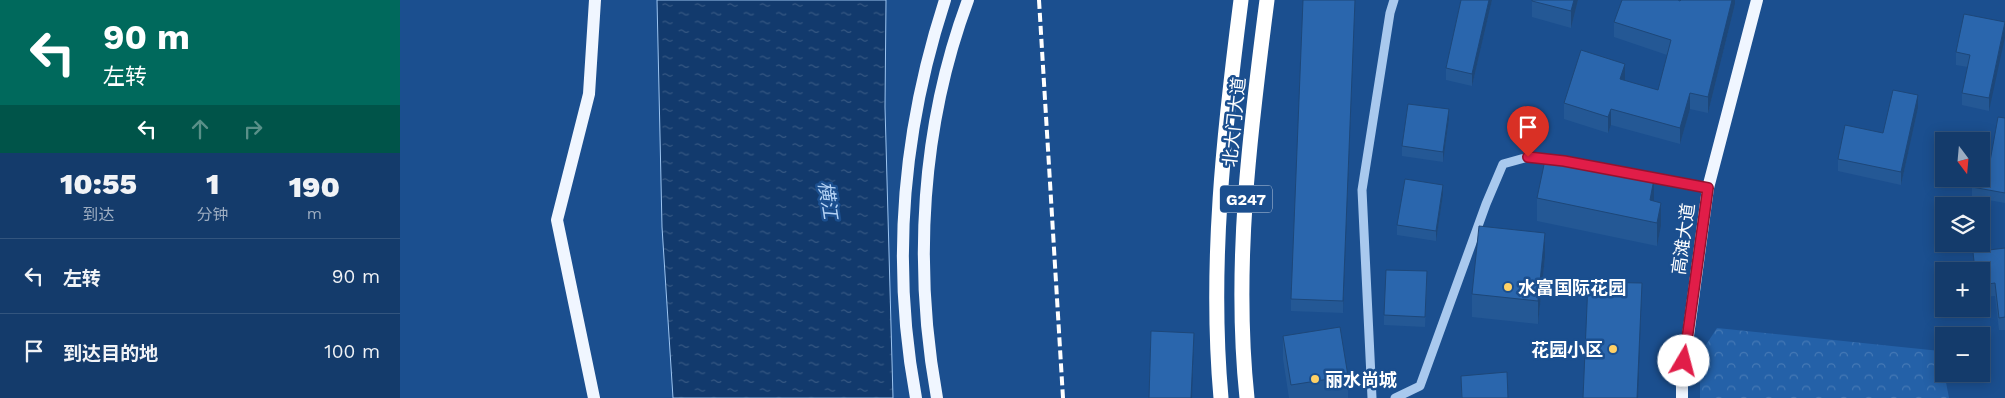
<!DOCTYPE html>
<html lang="zh">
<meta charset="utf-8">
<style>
:root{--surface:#143b6b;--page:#214673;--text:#f1f3f6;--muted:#9dadc1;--line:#33557e}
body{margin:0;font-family:"Work Sans","Noto Sans SC",sans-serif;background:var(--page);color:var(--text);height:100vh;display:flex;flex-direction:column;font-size:19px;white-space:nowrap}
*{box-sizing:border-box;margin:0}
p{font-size:16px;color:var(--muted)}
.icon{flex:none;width:28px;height:28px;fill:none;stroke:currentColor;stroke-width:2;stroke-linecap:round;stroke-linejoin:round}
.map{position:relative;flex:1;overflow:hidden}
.sheet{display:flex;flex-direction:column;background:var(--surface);width:400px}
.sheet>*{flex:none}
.top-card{background:#00695c;color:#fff;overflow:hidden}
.needle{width:32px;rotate:164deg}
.buttons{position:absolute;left:1535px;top:132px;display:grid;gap:10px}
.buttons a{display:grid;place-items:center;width:55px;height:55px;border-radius:0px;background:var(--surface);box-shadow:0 2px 12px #0003,0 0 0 1px var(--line);font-size:25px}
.pin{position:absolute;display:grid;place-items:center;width:42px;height:42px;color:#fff;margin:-51px -21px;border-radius:50% 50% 50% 0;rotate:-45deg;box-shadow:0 0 5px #0007}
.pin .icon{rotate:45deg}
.me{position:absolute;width:55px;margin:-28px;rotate:8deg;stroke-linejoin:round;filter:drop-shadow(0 0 4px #0008)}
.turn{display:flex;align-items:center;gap:18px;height:105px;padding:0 20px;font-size:22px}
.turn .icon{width:65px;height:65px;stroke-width:2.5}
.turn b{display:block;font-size:35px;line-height:42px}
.lanes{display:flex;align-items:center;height:48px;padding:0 20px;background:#0003;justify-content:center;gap:25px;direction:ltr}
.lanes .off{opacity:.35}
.eta{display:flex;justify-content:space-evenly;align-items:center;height:85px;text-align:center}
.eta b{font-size:30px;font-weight:800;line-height:35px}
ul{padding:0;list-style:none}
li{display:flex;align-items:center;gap:15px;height:75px;padding:0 20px;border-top:1px solid var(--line)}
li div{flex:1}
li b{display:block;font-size:19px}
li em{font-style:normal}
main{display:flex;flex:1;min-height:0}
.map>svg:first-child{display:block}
.forest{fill:url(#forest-crowns)}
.water{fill:url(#water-ripples);stroke:#9cc4f0}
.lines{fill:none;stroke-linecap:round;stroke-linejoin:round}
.minor{stroke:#a9c9ee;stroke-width:9}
.major{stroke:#f0f6ff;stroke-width:12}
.highway{stroke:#fff;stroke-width:15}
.rail{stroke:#fff;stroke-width:4;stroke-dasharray:9 4;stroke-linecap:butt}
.wall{fill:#245895}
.shaded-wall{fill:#1d4779}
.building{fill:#2a66ad;stroke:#1d4779}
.route-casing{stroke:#92132f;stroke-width:12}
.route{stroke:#e11d48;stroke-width:9}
.poi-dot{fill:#ffd166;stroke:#1b4f8f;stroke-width:2}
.labels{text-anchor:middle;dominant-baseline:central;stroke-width:5;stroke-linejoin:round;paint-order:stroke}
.shield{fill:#1b4f8f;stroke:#bbcadd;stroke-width:1}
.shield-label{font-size:16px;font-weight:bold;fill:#fff}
.street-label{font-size:18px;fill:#fff;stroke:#1b4f8f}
.poi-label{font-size:18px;font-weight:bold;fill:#fff;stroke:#1b4f8f;text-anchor:start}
.water-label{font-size:19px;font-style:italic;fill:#b5d3f5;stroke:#1b4f8f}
</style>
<main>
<section class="sheet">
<div class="top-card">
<div class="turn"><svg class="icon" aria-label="left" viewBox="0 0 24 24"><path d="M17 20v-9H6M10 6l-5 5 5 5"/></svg><div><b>90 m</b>左转</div></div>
<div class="lanes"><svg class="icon" aria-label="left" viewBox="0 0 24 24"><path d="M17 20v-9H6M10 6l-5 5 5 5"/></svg><svg class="icon off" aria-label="ahead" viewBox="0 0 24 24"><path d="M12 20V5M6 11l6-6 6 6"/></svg><svg class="icon off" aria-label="right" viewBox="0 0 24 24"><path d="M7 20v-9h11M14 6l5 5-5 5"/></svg></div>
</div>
<div class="eta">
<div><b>10:55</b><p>到达</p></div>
<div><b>1</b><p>分钟</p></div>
<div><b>190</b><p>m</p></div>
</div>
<ul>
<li><svg class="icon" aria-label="left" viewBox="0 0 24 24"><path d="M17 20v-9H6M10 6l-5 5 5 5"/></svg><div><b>左转</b></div><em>90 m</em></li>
<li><svg class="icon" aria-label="arrive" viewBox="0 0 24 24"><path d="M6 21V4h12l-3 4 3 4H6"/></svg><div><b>到达目的地</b></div><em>100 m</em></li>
</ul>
</section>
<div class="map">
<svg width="1605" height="398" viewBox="0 0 1605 398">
<defs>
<pattern id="forest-crowns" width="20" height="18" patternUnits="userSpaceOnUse" patternTransform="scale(1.25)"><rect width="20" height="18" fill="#2461a8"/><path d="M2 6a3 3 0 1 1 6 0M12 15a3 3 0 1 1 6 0" fill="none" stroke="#4579b5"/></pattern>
<pattern id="water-ripples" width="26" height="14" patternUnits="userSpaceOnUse" patternTransform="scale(1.25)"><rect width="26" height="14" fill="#123a6d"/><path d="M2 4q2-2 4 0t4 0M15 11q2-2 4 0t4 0" fill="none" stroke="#365883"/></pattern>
</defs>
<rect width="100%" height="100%" fill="#1b4f8f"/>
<path class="forest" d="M1317,328L1540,351L1549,398H1300V354Z"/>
<path class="water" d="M257,0H486L485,107L493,398H273L262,227Z"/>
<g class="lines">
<path class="minor" d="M972,398L962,190L990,13L994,0
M995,398L1020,386L1086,204L1103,164L1128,157L1164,161L1308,188"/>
<path class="major" d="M194,398L157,220L189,94L195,0
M516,398C491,264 503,129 545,0
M537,398C513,266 521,126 568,0
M1282,398V380L1308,188L1357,0"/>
<path class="highway" d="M821,398C809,265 824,132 841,0
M847,398C833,266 850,131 867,0"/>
<path class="rail" d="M639,0L663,398"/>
</g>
<path class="wall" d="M955,0L943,313L891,311V299Z
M1061,0H1092L1072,86L1046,80V68Z
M1132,0H1178L1171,28L1132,17Z
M1335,0V4L1308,113L1290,109L1280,144L1211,125L1208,133L1164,119V103L1225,81L1258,90L1267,55L1214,37V22L1280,1Z
M1605,22L1589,111L1562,105V93L1568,67L1556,65V52Z
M1518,108L1501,185L1438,171V159L1483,133Z
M1605,118V203L1572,197V187L1589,167Z
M1049,119L1043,162L1002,156V146Z
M1043,195L1036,241L997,235V225Z
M1137,198L1254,201L1261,226L1257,246L1137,221Z
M1605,248V330H1599L1595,296L1581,297V271H1574L1573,252Z
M1145,257L1138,324L1072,317V294Z
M1027,281L1025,327L984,325V315Z
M883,336L948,376V398H889L883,359Z
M1061,376L1108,398H1061Z"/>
<path class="shaded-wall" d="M955,0L943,313V301Z
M1089,0H1092L1072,86V74Z
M1174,0H1178L1171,28V11Z
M1332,0H1335V4L1308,113V97Z
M1605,24V37L1589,111V98Z
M1225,64V80L1220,95V79Z
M1290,93V109L1280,144V128Z
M1518,95V108L1501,185V172Z
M1049,109V119L1043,162V152Z
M1211,109V125L1208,133V117Z
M1254,179V202L1250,223V200Z
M1043,185V195L1036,241V231Z
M1261,203V226L1257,246V223Z
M1145,233V257L1138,324V301Z
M1242,283L1238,398H1237Z
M794,333L792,398H791Z"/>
<path class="building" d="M903,0H955L943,301L891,299Z
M1061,0H1089L1072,74L1046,68Z
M1132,0H1174L1171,11L1132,1Z
M1222,0H1278L1280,1L1281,0H1332L1308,97L1290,93L1280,128L1211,109L1208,117L1164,103L1181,50L1225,64L1220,79L1258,90L1271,40L1214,22Z
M1564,14L1605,22L1589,98L1562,93L1570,55L1556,52Z
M1493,90L1518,95L1501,172L1438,159L1445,125L1483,133Z
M1008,104L1049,109L1043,152L1002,146Z
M1598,117L1605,118V193L1572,187L1574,179H1581V165L1589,167Z
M1145,160L1211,174L1212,170L1254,179L1250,200L1261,203L1257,223L1137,198Z
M1005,179L1043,185L1036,231L997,225Z
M1079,226L1145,233L1138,301L1072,294Z
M1605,248V317L1599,318L1595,283L1581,285V271H1575L1573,252Z
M986,270L1027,271L1025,317L984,315Z
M1188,282L1242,283L1237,398H1183Z
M940,327L948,376L891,385L883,336Z
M751,331L794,333L791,398H749Z
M1107,372L1108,398H1062L1061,376Z"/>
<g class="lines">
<g class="route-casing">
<path id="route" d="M1128,157L1164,161L1308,188L1284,361"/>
</g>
<use href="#route" class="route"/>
</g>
<g class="poi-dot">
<circle cx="1108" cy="287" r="5"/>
<circle cx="1213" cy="349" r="5"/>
<circle cx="915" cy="379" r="5"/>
</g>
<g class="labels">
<rect class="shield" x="820" y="185.5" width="52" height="27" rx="4"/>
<g class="shield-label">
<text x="846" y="199">G247</text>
</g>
<g class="street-label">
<text transform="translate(834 122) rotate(-84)">北大门大道</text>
<text transform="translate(1283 239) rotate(-82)">高滩大道</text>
</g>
<g class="poi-label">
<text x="1118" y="287">水富国际花园</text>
<text x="1203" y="349" text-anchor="end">花园小区</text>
<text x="925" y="379">丽水尚城</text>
</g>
<g class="water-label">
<text transform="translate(428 200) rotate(81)">横江</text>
</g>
</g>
</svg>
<div class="buttons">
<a><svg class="needle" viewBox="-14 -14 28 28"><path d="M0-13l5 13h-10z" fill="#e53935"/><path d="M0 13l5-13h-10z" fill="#9dadc1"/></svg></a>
<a><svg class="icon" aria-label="layers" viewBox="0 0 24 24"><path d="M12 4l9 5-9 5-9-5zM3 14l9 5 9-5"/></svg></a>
<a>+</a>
<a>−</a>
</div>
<div class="pin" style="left:1128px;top:157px;background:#d93025"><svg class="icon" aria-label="arrive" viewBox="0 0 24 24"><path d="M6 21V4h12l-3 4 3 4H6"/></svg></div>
<svg class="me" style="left:1284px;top:361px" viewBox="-20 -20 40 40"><circle r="19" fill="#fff"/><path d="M0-13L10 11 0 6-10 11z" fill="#e11d48"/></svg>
</div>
</main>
